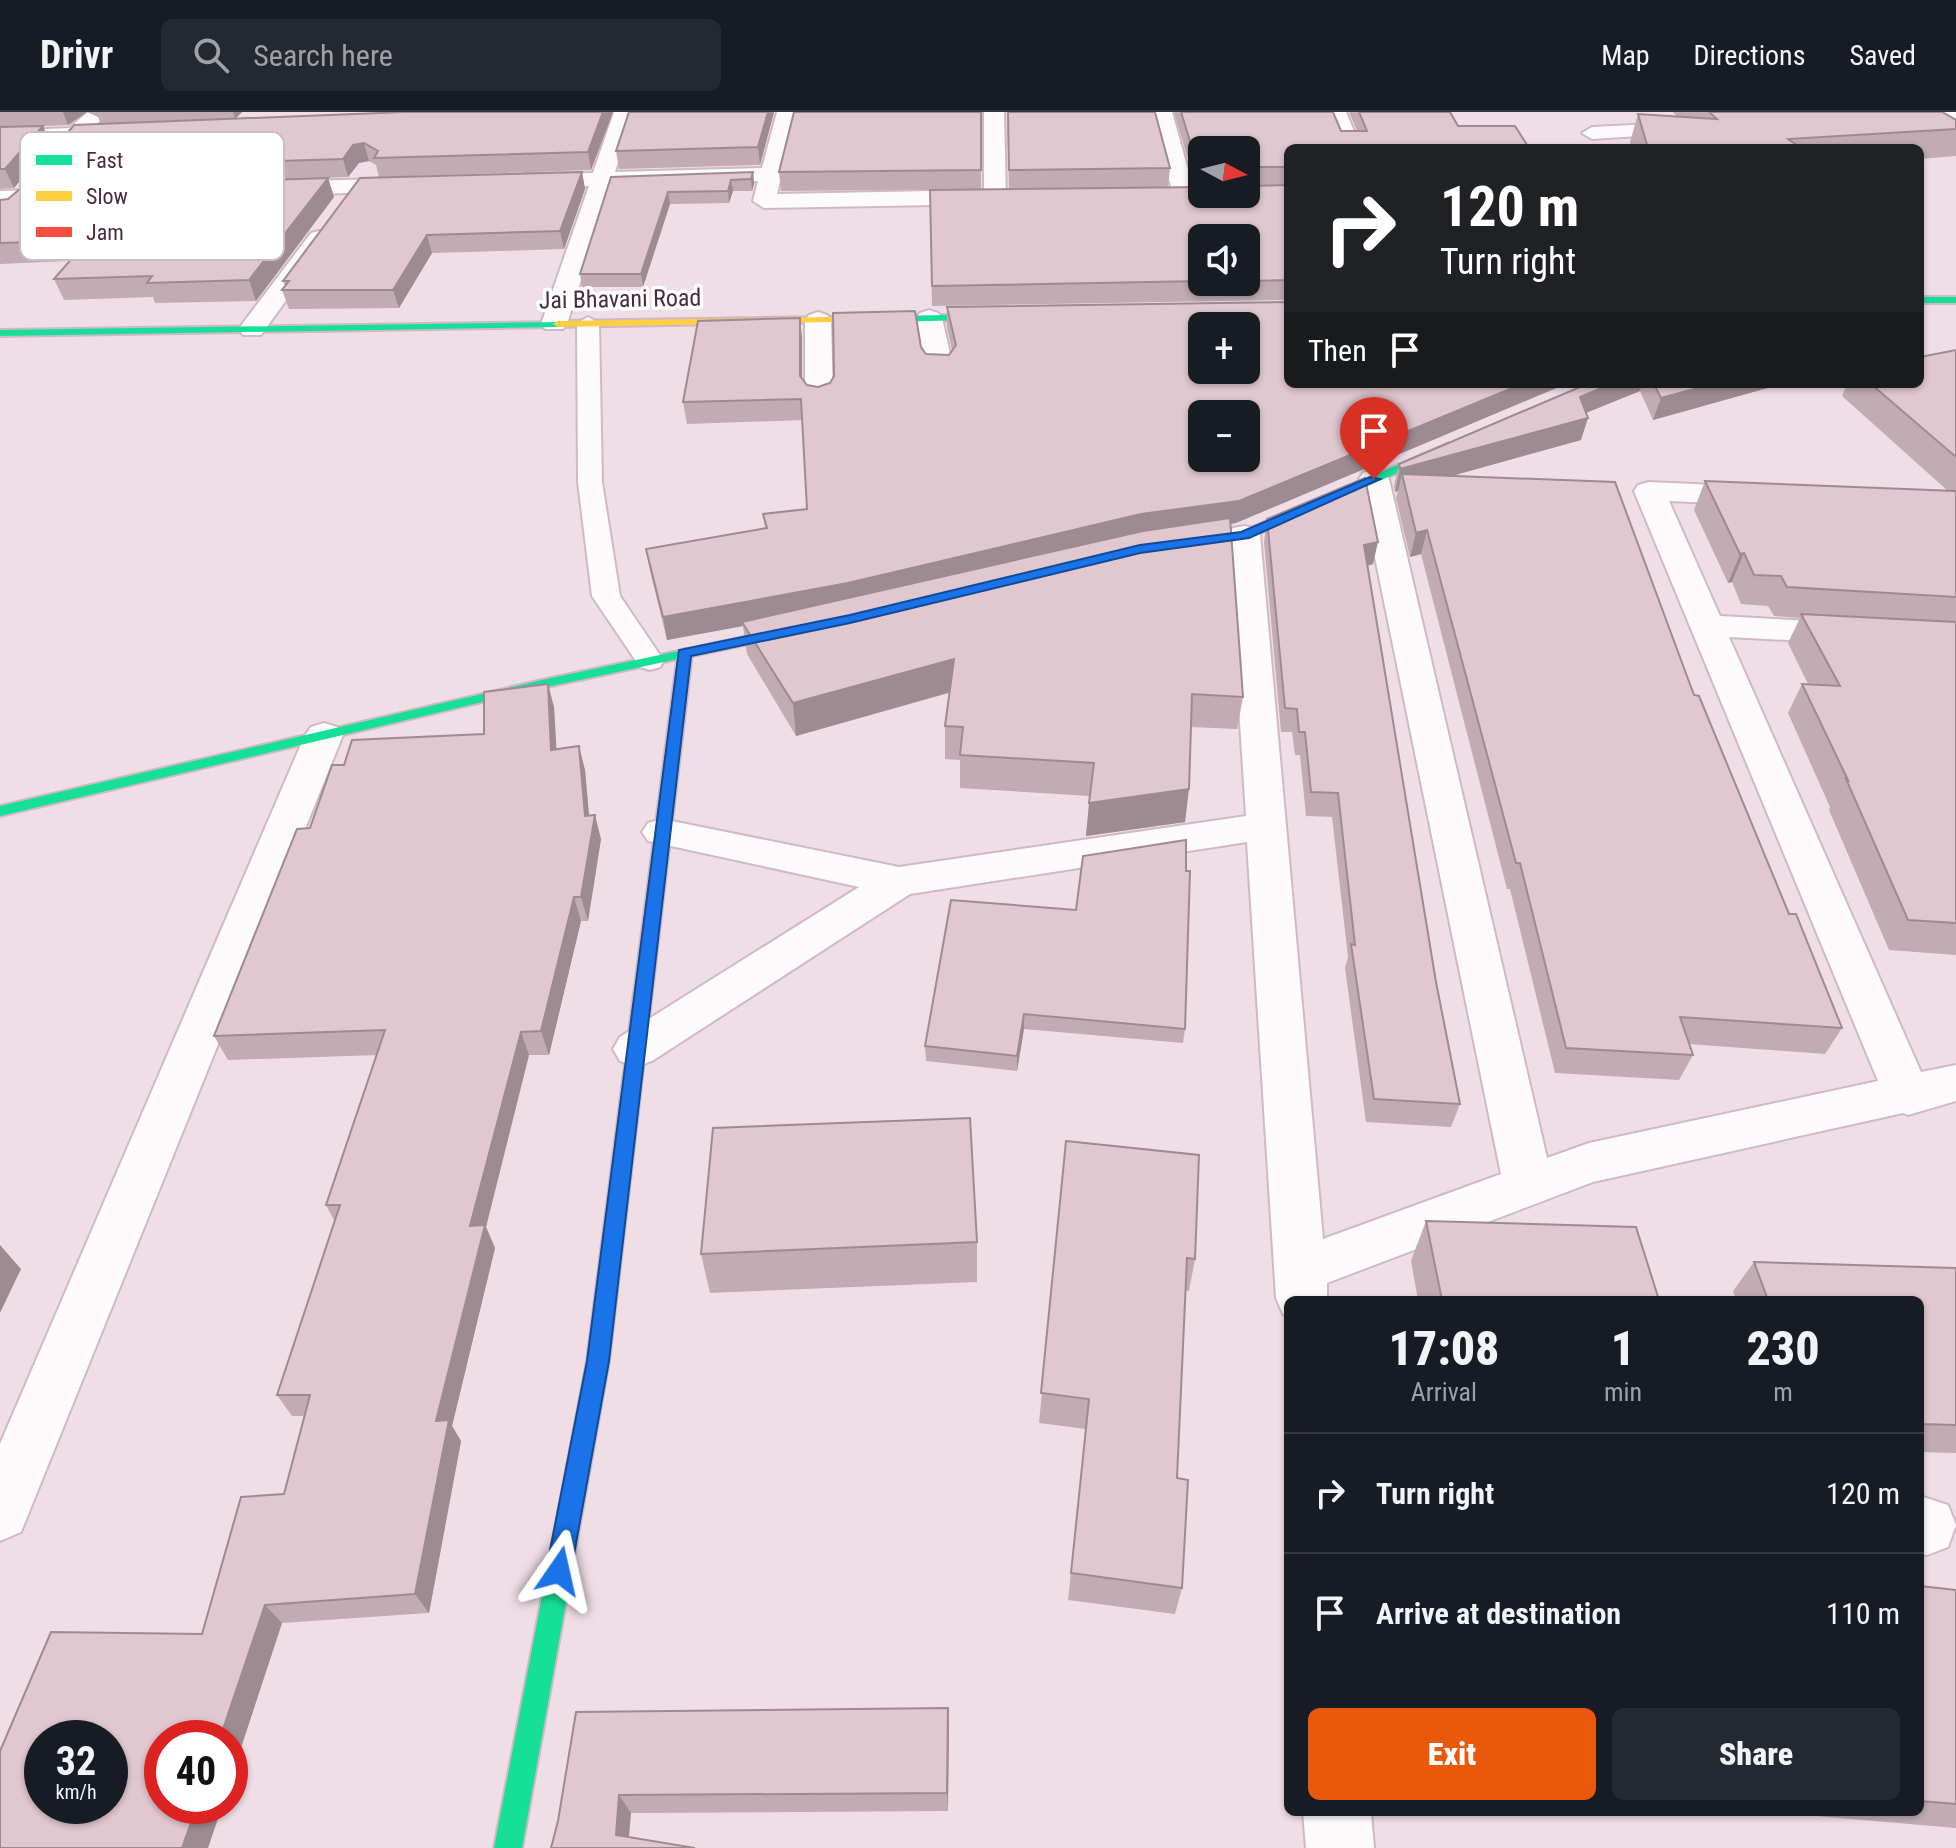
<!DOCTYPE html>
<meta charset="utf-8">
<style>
:root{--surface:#171b24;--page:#242831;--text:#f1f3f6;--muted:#9ea1a6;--line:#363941;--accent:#ea580c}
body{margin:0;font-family:"Roboto Condensed",sans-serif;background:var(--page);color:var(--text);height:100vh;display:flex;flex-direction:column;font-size:30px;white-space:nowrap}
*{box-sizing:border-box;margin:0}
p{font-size:26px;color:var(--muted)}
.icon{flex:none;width:44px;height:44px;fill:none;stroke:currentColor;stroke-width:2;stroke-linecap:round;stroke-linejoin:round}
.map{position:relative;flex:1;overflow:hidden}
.side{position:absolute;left:1284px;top:1184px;width:640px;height:520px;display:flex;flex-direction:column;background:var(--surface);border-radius:12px;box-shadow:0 2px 6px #0004}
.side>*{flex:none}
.top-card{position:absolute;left:1284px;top:32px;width:640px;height:244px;border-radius:12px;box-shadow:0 2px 6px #0004;background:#202124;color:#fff;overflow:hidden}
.needle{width:52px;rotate:97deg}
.fabs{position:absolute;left:1188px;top:24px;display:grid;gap:16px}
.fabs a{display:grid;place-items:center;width:72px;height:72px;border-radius:12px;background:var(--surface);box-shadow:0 2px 6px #0004;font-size:40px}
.speed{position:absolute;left:24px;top:1608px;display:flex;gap:16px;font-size:40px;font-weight:700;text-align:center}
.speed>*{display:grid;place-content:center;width:104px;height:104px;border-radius:50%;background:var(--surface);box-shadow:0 2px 6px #0004;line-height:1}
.speed small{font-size:20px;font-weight:400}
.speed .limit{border:12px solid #d22;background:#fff;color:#111}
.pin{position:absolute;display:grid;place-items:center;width:68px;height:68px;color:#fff;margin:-82px -34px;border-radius:50% 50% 50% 0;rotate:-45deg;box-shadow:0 0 8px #0007}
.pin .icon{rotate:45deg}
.me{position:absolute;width:88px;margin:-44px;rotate:11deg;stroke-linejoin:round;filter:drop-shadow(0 0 6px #0008)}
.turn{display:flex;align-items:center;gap:28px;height:168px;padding:0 24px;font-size:36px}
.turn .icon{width:104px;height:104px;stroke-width:2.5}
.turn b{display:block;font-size:56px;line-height:68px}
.then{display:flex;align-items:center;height:76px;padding:0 24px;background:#0003;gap:16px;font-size:30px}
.eta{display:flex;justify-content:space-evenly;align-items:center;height:136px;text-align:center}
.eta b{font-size:48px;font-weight:800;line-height:56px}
.action{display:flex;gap:16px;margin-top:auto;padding:16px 24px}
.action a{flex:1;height:92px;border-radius:12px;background:var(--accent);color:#fff;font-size:32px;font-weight:800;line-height:92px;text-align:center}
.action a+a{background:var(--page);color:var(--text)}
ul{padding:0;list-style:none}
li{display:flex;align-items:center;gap:24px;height:120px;padding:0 24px;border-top:2px solid var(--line)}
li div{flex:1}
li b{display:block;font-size:30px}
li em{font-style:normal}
header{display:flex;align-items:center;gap:48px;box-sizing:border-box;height:112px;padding:0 40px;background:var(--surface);border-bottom:2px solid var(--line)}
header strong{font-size:38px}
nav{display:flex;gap:44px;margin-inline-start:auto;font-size:28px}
.search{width:560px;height:72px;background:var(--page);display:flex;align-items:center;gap:20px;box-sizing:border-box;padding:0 28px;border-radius:12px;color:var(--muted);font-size:30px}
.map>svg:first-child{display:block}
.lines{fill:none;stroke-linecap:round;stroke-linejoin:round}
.lane-casing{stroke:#cfb9c5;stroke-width:4}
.street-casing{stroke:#cfb9c5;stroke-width:4}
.fast-casing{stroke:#cfb9c5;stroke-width:4}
.slow-casing{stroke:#cfb9c5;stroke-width:4}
.jam-casing{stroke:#cfb9c5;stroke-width:4}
.lane{fill:#fdfafb;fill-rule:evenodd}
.street{fill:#fdfafb;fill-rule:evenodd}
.fast{fill:#16e098;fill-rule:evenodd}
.slow{fill:#ffcf43;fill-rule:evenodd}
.jam{fill:#f24e42;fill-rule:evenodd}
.wall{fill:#c2abb2;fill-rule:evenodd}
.shaded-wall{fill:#9e8b91}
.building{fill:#e1c7cf;stroke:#9e8b91;stroke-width:2;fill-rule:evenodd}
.route{fill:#1a73e8;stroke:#114b97;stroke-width:2}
.labels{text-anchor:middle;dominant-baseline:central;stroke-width:7;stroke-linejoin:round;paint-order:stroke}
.far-street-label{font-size:24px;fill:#492b3c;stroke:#fff}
.key{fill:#fff;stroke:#c8bfc4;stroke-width:2}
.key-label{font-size:22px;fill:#492b3c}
</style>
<header>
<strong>Drivr</strong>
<div class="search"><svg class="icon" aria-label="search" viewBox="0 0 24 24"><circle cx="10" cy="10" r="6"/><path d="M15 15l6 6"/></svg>Search here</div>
<nav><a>Map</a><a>Directions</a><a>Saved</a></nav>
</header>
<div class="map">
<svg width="1956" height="1736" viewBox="0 0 1956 1736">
<rect width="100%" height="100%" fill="#f0dee7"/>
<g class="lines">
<g class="lane-casing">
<path id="lane" d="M588,205L599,211L602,370L620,484L664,549L660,555L650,558L640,555L592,484L578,370L577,211Z"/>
</g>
<g class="street-casing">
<path id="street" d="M88,0H110L81,26L0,31V19L69,16Z
M614,0H634L615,60L762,56L777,0H797L777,82L984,78V0H1004L1006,85L995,92L764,96L753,89L758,69L611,73L567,212L563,217H545L541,212L589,74L525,76L514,69L525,62L593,61Z
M1152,0H1172L1195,83L1192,88H1176L1173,83Z
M1326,0H1346L1361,36H1341Z
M1956,0V7L1887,11L1877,5L1883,0Z
M1694,10L1701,12L1704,16L1701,20L1592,27L1582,21L1592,15Z
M412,66L423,73L420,78L273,84L262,77L273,70Z
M68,77L76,79L79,84L76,89L0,93V79Z
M319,119L327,121L331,126L261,223H243L239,217L243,211L311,121Z
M929,198L938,201L942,206L953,255L949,261H929L925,255L916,206L920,201Z
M818,200L827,203L831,208L833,285L829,291L819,293L809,291L805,285V208L809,203Z
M1374,358L1385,361L1389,367L1547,1046L1589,1031L1878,969L1634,379L1638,373L1649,370L1762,375L1773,378L1777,384L1773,390L1762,393L1669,389L1720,504L1956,517V537L1729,525L1921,960L1956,953V989L1908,1003L1903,1001L1593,1070L1327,1171V1188H1288V1204L1283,1202L1276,1186L1247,730L910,782L652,949L636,955L620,949L613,937L620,925L859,775L648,729L642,720L648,711L662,707L899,755L1246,704L1228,423L1233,416L1244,414L1255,416L1260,423L1323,1127L1501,1062L1359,367L1363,361Z
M324,611L337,615L343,623L21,1420L0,1429V1332L305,623L311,615Z
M1920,1384L1948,1393L1956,1413L1948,1435L1927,1443L1920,1442Z
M1303,1700H1371L1374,1736H1306Z"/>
</g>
<g class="fast-casing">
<path id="fast" d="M1920,185H1956V191H1920Z
M1005,202L1009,203V207L889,210L884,207L889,204Z
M562,210L563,212L558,215L0,224V218Z
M1449,331L1459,334L1249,426L1172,437L1165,433L1172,429L1241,420Z
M805,512L810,513V519L542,576L0,704V694L542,568Z
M640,898L647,900L649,905L609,1249L522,1736H494L587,1249L631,905L633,900Z"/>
</g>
<g class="slow-casing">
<path id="slow" d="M889,204L894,207L893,209L558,215L553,212L558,209Z"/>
</g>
<g class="jam-casing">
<path id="jam" d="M685,537L692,541L649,905L647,910H633L631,905L678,541Z"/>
</g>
<use href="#lane" class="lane"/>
<use href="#street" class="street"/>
<use href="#fast" class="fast"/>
<use href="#slow" class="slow"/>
<use href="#jam" class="jam"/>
</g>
<path class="wall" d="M0,0H242L235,7L101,12L98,5L87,0L68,13L43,14L50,32L14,76L0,77Z
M613,0L591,58L379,65L376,53L369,49L359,51L348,65L116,73L328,66L334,85L256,189L155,191L153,185L64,188L54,167L70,149L0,152V88L8,87L46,75L38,56Z
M629,0H774L760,53L619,57L616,39Z
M981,0V77L781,79L779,60Z
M1007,0H1155L1170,56L1168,75H1201L1196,74L1174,0H1333L1341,19H1357L1349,0H1450L1288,36V188L932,194L930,78L1009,77ZM1202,38H1246V82H1202ZM1202,126H1246V170H1202Z
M1673,0H1942L1956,8V44L1920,47V36H1631L1630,30L1638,2L1677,5Z
M582,60L585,77L564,137L432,141L399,196L289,197L282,178L285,174L283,169Z
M753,60L754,72L752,79H733L729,91L670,92L643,175H582L580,162L611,65Z
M947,195L1236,411L1231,412L1243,585L1237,617L1191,615L1185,710L1086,724L1090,684L960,676V648L945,647V614L949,581L796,624L747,542L743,514L667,528L650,459L646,437L765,416L763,402L807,397L802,308L687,312L683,290L800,206L802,227V266L807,273L818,275L830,271L921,235L926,242L949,243L952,238L947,216Z
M1956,238V843L1889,838L1829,698L1830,695L1788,601L1802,572H1808L1788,531L1800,506L1774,504L1768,494L1741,492L1732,470L1728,471L1694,398L1705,369L1948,379L1842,284L1847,272H1920Z
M1587,272H1782L1653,308L1640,279L1586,301L1581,328L1451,364L1694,583L1789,802L1842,916L1825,942L1689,932L1693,943L1679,968L1555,961L1510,777H1507L1421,442L1410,445L1396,386L1398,379L1395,380L1394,374L1399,352Z
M1267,407L1373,452L1368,454L1436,870L1460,992L1451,1015L1366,1010L1345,856L1348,845L1332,705L1306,704L1300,643H1295L1292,620H1281L1264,430Z
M554,595L556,637L585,658L589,704L601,727L588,809H581L549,943H529L486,1115L495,1136L452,1314L461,1329L429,1501L282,1511L230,1669V1626L162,1694H222L208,1736H0L202,1522L284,1382L304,1304H292L277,1283L335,1110L326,1093L377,943L228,948L214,924L310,716L344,653L484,622Z
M1076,798L1185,917L1183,931L1024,917L1017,959L926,949L925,934Z
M1066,1029L1195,1147L1189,1179L1185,1178L1177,1366L1182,1476L1175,1502L1068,1488L1086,1317L1039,1311Z
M1426,1109L1659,1188H1418L1411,1149Z
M977,1130V1170L710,1181L701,1142Z
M1754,1150L1956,1156V1341L1920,1340V1188H1736L1733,1179Z
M1920,1474L1956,1478V1716L1769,1700H1920Z
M948,1596V1699L631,1701L551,1736L558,1709L576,1600Z
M1661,1700H1692L1687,1704Z"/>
<path class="shaded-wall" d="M63,0H87L68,13Z
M233,0H242L235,7Z
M603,0H613L591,58L588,40Z
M768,0H774L760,53L758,35Z
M43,14L50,32L14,76L5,57Z
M364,31L369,49L359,51L348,65L343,47L353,33Z
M582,60L585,77L564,137L560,119Z
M753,60L754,72L752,79L751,67Z
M328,66L334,85L256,189L249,168Z
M731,68L733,79L729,91L728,79Z
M668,80L670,92L643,175L641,162Z
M427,123L432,141L399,196L393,178Z
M800,206L802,227V285L800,264Z
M1522,272H1566L1236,411L1139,424L742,510L743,514L667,528L663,505Z
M1611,272H1642L1640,279L1573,306L1580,285Z
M1713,272H1782L1653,308L1661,286Z
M1588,306L1581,328L1405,377L1402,362L1398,379L1395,380L1400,357Z
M1427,418L1421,442L1410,445L1416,421Z
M1378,430L1373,452L1360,455L1364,433Z
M1744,441L1732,470L1728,471L1740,442Z
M954,547V579L796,624L793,591Z
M548,572L554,595L558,662L551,638Z
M579,634L585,658L591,726L595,703L601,727L588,809L581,785L585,704Z
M1189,677L1185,710L1086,724L1089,691Z
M574,785L581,809L549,943L541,919Z
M1024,902V917L1017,959V944Z
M521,920L529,943L486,1115L495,1136L452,1314L461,1329L429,1501L415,1482L436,1309L470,1114Z
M0,1133L21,1157L0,1201Z
M265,1493L282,1511L230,1669V1626H220Z
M948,1596L949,1616L948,1699L947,1681Z
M619,1683L631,1701L628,1736L616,1723Z
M197,1694H222L208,1736H182Z"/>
<path class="building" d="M405,0H603L588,40L374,46L378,39L364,31L353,33L343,47L38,56L74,13Z
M629,0H768L758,35L616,39Z
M794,0H981V58L779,60Z
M1008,0H1155L1170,56L1009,58Z
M1181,0H1333L1341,19H1367L1359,0H1450L1458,14H1515L1529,36H1288V55H1248L1246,59V38H1202V56L1198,55Z
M1709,0H1942L1956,8V17L1788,27L1801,36H1648L1638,2L1717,7Z
M43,14L5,57H0V15Z
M582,60L560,119L427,123L393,178H282L289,169H283L360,66Z
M753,60L751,67L731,68L728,79L668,80L641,162H580L611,65Z
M328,66L249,168L147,171L152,164L54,167L88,128L0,131V88L8,87L21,76Z
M1288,73V168L1246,169V126H1202V169L932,174L930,78L1202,75V82H1246V74Z
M1288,190V272H1522L1239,389L1141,402L848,471L663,505L646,437L767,416L763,402L807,397L801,287L683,290L698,209L800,206V264L807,273L818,275L830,271L834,264L833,201L915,199L921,235L926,242L949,243L956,233L947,195ZM1202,214H1246V258H1202ZM1202,302H1246V346H1202Z
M1956,238V345L1871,272H1920V245Z
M1587,272H1611L1580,285L1588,306L1400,357L1399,352Z
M1654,272H1713L1661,286Z
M1402,362L1615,370L1694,583L1699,584L1789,802H1796L1842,916L1680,905L1693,943L1566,936L1520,751H1516L1427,418L1416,421Z
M1365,366L1378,430L1364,433L1436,870L1460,992L1374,987L1351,832L1355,833L1338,681L1311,680L1305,620H1299L1297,597L1285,596L1267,407Z
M1705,369L1956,379V485L1787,475L1781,464L1754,463L1744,441L1740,442Z
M1230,406L1243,585L1192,582L1189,677L1089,691L1094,651L960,643L963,615L945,614L954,547L793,591L742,510L1143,419Z
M1801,502L1956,510V811L1908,808L1846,667L1848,668L1802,572L1840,574Z
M548,572L551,638L579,634L585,704L595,703L581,785H574L541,919L521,920L470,1114L485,1113L436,1309L449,1308L415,1482L265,1493L220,1626H162V1694H197L182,1736H0V1639L51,1520L202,1522L241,1385L284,1382L310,1283H277L340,1093H326L385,918L214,924L297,717L310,716L332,653H344L352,628L484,622V580ZM42,1626H110V1694H42Z
M1186,728V759H1190L1185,917L1024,902L1017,944L925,934L951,788L1076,798L1083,744Z
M970,1006L977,1130L701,1142L713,1016Z
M1066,1029L1199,1043L1195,1147L1187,1146L1177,1366L1188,1368L1182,1476L1071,1461L1089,1287L1041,1281Z
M1426,1109L1636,1115L1659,1188H1442Z
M1754,1150L1956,1156V1313L1920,1312V1188H1768Z
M1920,1474L1956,1478V1692L1920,1689Z
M948,1596L947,1681L619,1683L616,1723L695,1736H551L558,1709L576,1600Z"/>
<path class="route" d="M1370,365L1380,367L1249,426L1140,441L850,511L691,544L609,1249L571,1459L568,1468L559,1471L550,1468L546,1459L587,1249L679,538L850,503L1140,433L1241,420Z"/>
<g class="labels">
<g class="far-street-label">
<text transform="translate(620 187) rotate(-1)">Jai Bhavani Road</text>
</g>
</g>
<rect x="20" y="20" width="264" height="128" rx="12" class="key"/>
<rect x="36" y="43" width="36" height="10" fill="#16e098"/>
<rect x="36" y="79" width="36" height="10" fill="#ffcf43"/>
<rect x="36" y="115" width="36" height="10" fill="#f24e42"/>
<g class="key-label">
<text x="86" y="56">Fast</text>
<text x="86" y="92">Slow</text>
<text x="86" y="128">Jam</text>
</g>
</svg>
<div class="fabs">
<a><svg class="needle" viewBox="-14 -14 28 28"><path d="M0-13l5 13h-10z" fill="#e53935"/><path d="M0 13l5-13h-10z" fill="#9ea1a6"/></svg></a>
<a><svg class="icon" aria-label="sound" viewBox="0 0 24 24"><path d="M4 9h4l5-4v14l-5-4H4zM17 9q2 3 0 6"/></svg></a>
<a>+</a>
<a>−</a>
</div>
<div class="speed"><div>32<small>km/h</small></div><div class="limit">40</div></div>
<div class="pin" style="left:1374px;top:367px;background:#d93025"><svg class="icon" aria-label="arrive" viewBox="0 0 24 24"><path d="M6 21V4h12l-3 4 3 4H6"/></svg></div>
<svg class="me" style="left:559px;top:1459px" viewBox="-20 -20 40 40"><path d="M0-17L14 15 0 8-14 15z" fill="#1a73e8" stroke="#fff" stroke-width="4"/></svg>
<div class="top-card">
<div class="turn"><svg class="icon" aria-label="right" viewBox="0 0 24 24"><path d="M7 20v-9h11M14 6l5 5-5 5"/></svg><div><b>120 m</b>Turn right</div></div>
<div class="then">Then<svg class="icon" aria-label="arrive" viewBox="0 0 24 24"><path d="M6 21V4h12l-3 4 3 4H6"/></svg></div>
</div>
<section class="side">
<div class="eta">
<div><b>17:08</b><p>Arrival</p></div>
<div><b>1</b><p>min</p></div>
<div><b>230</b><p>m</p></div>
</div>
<ul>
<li><svg class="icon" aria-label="right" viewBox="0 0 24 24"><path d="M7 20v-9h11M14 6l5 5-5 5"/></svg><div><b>Turn right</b></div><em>120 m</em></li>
<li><svg class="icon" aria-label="arrive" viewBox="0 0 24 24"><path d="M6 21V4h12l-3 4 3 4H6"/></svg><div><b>Arrive at destination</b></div><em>110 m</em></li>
</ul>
<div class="action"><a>Exit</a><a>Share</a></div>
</section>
</div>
